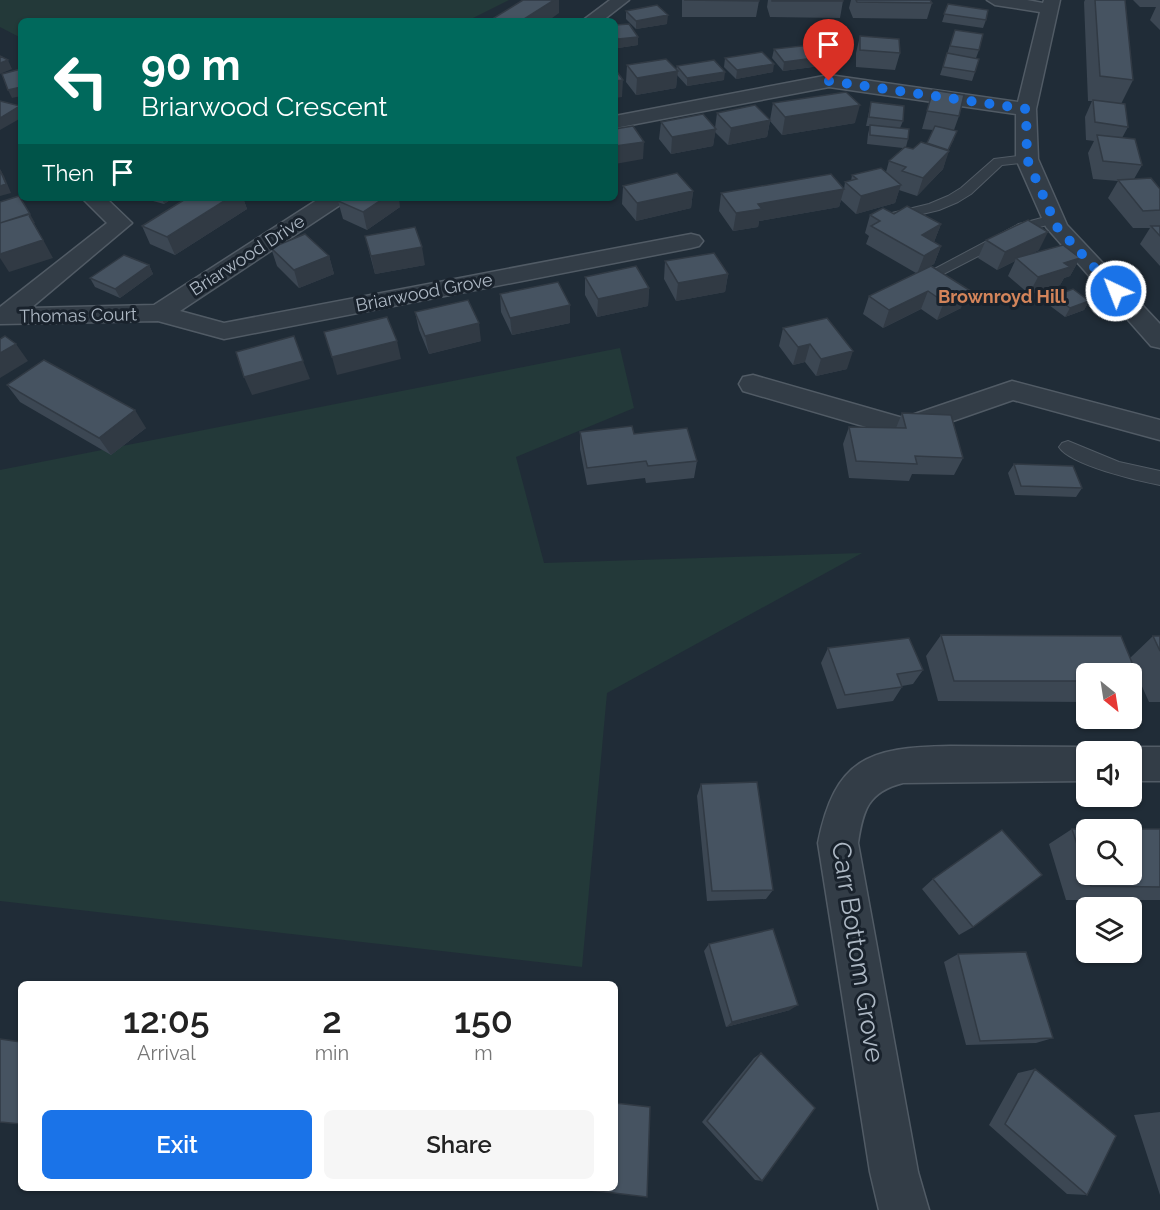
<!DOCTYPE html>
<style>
:root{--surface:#fff;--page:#f6f6f6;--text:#222;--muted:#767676;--accent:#1a73e8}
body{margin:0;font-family:Raleway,sans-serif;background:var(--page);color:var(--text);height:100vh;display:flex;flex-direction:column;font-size:22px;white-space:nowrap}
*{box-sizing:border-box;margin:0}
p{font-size:20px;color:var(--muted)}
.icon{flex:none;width:33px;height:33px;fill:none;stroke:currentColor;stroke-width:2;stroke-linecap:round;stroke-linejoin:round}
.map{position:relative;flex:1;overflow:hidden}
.drawer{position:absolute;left:18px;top:981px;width:600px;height:210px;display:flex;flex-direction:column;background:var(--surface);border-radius:9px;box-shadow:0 2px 4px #0004}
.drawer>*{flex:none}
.hud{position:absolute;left:18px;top:18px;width:600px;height:183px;border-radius:9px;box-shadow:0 2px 4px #0004;background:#00695c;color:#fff;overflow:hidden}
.needle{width:39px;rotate:150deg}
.tools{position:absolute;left:1076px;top:663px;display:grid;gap:12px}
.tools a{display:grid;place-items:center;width:66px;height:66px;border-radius:9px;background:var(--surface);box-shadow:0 2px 4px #0004;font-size:30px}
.pin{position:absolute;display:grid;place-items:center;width:51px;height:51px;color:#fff;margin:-62px -26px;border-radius:50% 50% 50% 0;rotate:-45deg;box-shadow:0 0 6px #0007}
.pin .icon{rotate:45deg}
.me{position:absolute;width:66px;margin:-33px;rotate:317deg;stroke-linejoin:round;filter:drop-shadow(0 0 4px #0008)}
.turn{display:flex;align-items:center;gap:21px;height:126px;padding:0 24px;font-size:27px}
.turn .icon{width:78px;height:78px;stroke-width:2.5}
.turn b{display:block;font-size:42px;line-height:51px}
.then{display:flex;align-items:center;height:57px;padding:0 24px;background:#0003;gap:12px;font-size:22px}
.eta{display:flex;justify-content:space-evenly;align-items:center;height:102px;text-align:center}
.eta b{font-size:36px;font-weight:600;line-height:42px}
.button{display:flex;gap:12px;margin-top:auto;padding:12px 24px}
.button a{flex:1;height:69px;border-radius:9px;background:var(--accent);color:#fff;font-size:24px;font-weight:600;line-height:69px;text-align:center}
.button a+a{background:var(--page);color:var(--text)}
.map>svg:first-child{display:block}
.green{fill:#233939}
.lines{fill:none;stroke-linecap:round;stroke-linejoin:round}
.service-casing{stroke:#515b65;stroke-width:2}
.minor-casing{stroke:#515b65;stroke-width:3}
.service{fill:#333d47;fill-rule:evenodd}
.minor{fill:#333d47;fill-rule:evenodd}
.wall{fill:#3c4753;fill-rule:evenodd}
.shaded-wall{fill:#313a44}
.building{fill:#465361;stroke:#313a44;stroke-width:1.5}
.route{stroke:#1a73e8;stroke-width:10;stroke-dasharray:0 18}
.labels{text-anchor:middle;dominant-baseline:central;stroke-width:6;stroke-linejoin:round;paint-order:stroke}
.far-street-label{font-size:18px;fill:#adb8c4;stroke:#19222c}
.far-neighbourhood-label{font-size:18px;font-weight:bold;fill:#d3845a;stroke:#19222c}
.near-street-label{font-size:26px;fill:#adb8c4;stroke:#19222c}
</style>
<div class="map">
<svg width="1160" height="1210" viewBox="0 0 1160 1210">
<rect width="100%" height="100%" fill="#202c37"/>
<path class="green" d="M0,0H509L467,21H21V38L0,27Z
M620,348L634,408L516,457L544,563L862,553L607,693L582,967L0,901V470Z"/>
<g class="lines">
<g class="service-casing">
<path id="service" d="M1027,155L1031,156L1033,159L1031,162L1002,165L971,194L958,202L939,210L893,221L886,217L888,214L929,204L948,196L961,188L994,159Z
M1053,215L1060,219L1058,222L1029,230L922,285L917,286L910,282L1019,224Z
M1068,441L1119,462L1160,471V485C1139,481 1070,465 1059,447L1062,443Z"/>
</g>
<g class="minor-casing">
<path id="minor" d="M610,0H629L602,21H582Z
M987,0H1027L1043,3L1044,0H1060L1036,109L1038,159L1067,225L1160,324V348L1151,346L1046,227L1016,159V114L829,87L615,128V116L829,75L1018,102L1040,12L995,5Z
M82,198H106L132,223L31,308L154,305L320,198H346L343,203L180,311L224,323L691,234L699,236L703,241L699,246L691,248L224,339L158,321L0,324V307L107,223Z
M753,375L903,418L1012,381L1160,420V440L1013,400L904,438L743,391L739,384L743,377Z
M950,746L1086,747L1099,752H1086V781L903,783C868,792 863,810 858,843L918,1172L929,1210H879L870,1172L818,843C835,759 868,747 950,746Z
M1131,747H1160V781H1131V752H1118Z"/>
</g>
<use href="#service" class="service"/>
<use href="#minor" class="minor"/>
</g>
<path class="wall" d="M682,0H759V1L756,17H682Z
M768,0H843V1L840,18L770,17L767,7Z
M851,0H930L932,3L927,19L853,18L849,8Z
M1085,0H1124L1133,80L1121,104L1128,127L1122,138L1142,165L1134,179L1160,189V266L1140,244L1150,228H1133L1108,198L1118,181L1093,179L1088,153L1094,141L1086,140L1085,117L1092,101H1088L1084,2Z
M1133,0H1160V30L1150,20L1156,7H1140Z
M948,4L986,20L983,28L942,22Z
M626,11L667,24L636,29L626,19Z
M615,25L638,45L618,48L615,43Z
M955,30L979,50L976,58L975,72L972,81L940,75Z
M860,36L900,53L895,70L856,67V53Z
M774,49L822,57L820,66L783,71L772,58Z
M725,58L773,72L736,79L724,67Z
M627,65L676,70L677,66L724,80L687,86L677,75L676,88L636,95L626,82Z
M933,90L959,116L954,130V139L948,151L943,169L917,196L899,190L895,203L856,214L841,200L839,207L759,221L758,227L733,231L719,211L721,193L844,189L845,182L851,181L852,175L886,172L889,161L903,148L867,144L868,134L870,126H866L871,102L903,121L900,128L908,139L906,147L913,149L927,143L933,130L922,129Z
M773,103L855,123L782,135L770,121L767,137L728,145L715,132L713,146L671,154L659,139L661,122L715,128L717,113L770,120Z
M623,186L693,191L691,208L636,221L622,204Z
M142,198H173L164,204Z
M187,198H243L247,209L175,255L150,244L142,226Z
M338,201L400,207L367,230L343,219Z
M894,214L941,224L934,242L941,246L934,264L927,268L961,308L937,320L921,309L883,328L863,314L869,296L916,273L866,244L869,236L865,233L870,215Z
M365,236L425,265L375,274Z
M986,240L1039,250L1028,255L1080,258L1070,276L1064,278L1060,285L1029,294L1008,276L1015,261L997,270L978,258Z
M271,248L329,256L334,274L299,288L277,266Z
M665,261L728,274L725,292L676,301L664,279Z
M149,265L153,274L120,298L95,287L90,278Z
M585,277L649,288L648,306L597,317L585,295Z
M500,294L570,305V323L512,335L501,312Z
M1054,296L1089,301L1084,310L1065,317L1049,305Z
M415,312L481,341L429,354L419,330Z
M827,318L847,369L816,376L805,362L793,365L779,346L783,328Z
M7,385L146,428L111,455L20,402Z
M902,413L963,458L954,475L912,474L909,481L849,478L843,444L849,427L896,428Z
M580,432L634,434L697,461L694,478L646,483L645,478L587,485L580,449Z
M1014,464L1082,488L1076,497L1015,495L1008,473Z
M941,635L1130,658L1153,636H1160V702H1149L1140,682L1131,690V674H1086V702L938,701L926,656Z
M828,648L923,670L913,684L902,686V687L893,701L837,709L821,663Z
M701,784L773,890L766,899L707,901L697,796Z
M1072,829H1160V900H1066L1049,844ZM1086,830L1131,874H1086Z
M933,879L973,927L959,935L922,889Z
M709,944L790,1010L726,1027L704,951Z
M958,954L1053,1038L1036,1043L966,1045L944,962Z
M761,1053L762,1181L755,1180L702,1122L754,1058Z
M1035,1069L1087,1195L1067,1194L989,1125L1018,1073Z
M1160,1112V1195L1134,1115Z"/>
<path class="shaded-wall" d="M554,0H559V13L548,21H521Z
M668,15L667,24L636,29V21Z
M638,37V45L618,48V39Z
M822,57L820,66L783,71L784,62Z
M8,60L12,69L0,74V63Z
M774,64L773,72L736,79L737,70Z
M678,71L676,88L636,95L637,78Z
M725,72L724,80L687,86V78Z
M623,80L622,97L615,98V81Z
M21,87V96L12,98L8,90Z
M860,105L855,123L782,135L785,117Z
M20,106L21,108V118L0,130V118Z
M770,120L767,137L728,145L731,128Z
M716,129L713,146L671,154L672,137Z
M957,131L947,153L949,151L943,169L917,196L923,178Z
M644,142L643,159L615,164V146Z
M0,169L4,176L11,193L0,196Z
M901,185L895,203L856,214L861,196Z
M844,189L839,207L759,221L758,227L733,231L736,213L758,204Z
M693,191L691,208L636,221L637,203Z
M162,198H173L164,204Z
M229,198H243L247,209L175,255L167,237Z
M384,198H399L400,207L367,230L363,212Z
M30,214L35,223H34L53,258L9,272L0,258V234Z
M941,224L934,242L922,235Z
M1048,232L1039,250L1018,260L1016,258L1015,261L997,270L1005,252Z
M941,246L934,264L917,274L924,256Z
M422,247L425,265L375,274L371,256Z
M329,256L334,274L299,288L294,270Z
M1080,258L1070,276L1064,278L1060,285L1029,294L1038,277L1064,263Z
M149,265L153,274L120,298L115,289Z
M728,274L725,292L676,301L678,283Z
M649,288L648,306L597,317L598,299Z
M969,290L961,308L937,320L944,302Z
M928,291L921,309L883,328L889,310Z
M1089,301L1084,310L1065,317L1070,308Z
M570,305V323L512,335L510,318Z
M479,323L481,341L429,354L425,336Z
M397,341L401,359L337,375L332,357Z
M16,344L28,361L0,378V353Z
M810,344L805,362L793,365L798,347Z
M853,351L847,369L816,376L821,359Z
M303,361L310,379L252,395L244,377Z
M135,410L146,428L111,455L99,438Z
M798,1005L790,1010L726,1027L732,1022Z"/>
<path class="building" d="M523,0H554L521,21H489Z
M684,0H759V1Z
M772,0H843V1H772Z
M856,0H930L932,3L857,2Z
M1095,0H1125L1133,80L1100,76Z
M948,4L988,10L986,20L944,14Z
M657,5L668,15L636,21L626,11Z
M629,24L638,37L618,39L615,34V25Z
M955,30L983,34L979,50L950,46Z
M860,36L899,39L900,53L860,50Z
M811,45L822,57L784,62L774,49Z
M762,52L774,64L737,70L725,58Z
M947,53L979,59L975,72L943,67Z
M0,56L8,60L0,63Z
M666,59L678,71L637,78L627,65Z
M714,60L725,72L687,78L677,66Z
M21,69V87L8,90L2,74Z
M615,69L623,80L615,81Z
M933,90L964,95L959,116L927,111Z
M846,92L860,105L785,117L773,103Z
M1093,100L1125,104L1128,127L1095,122Z
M0,101L20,106L0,118Z
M871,102L904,106L903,121L869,117Z
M755,105L770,120L731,128L717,113Z
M703,114L716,129L672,137L661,122Z
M870,125L909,129L908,139L870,135Z
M633,126L644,142L615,146V129Z
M935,126L957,131L948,150L927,143Z
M1097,135L1135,139L1142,165L1103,161Z
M921,142L949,151L923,178L902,171L906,167L889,161L905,147L913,149Z
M881,168L901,185L861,196L845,182L857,179L852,175Z
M0,170L6,184L0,186Z
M677,173L693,191L637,203L623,186Z
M831,174L844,189L758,204L762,209L736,213L721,193Z
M1151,178L1160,189V210L1143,211L1118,180Z
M19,196L30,214L0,223V202Z
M187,198H229L167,237L142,226Z
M343,198H384L363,212L338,201Z
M907,206L941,224L922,235L941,246L924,256L871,226L880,221L870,215L883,208L894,214Z
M28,214L43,240L0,254V223Z
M1028,220L1048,232L1005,252L986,240Z
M1151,226H1160V236Z
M415,227L422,247L371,256L365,236Z
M305,234L329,256L294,270L271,248Z
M1063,245L1080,258L1064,263L1070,267L1038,277L1016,258Z
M714,253L728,274L678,283L665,261Z
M124,255L149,265L115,289L90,278Z
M636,266L649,288L598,299L585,277Z
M931,266L969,290L944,302L928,291L889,310L869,296Z
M558,282L570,305L510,318L500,294Z
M1073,289L1089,301L1070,308L1054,296Z
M468,300L479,323L425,336L415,312Z
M387,317L397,341L332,357L324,332Z
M827,318L853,351L821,359L810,344L798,347L783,328Z
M5,336L16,344L0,353V339Z
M294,336L303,361L244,377L236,352Z
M44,360L135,410L99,438L7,385Z
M902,413L951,415L963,458L915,456L917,464L856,461L849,427L906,428Z
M632,426L634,434L687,428L697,461L648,466L646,461L587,468L580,432Z
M1014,464L1073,466L1082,488L1021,486Z
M941,635L1121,636L1140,682H1131V674H1086V681H954Z
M1153,636H1160V651Z
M909,638L923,670L897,674L902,687L845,695L828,648Z
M757,782L773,890L712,891L701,784Z
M1072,829H1160V887L1091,886L1087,874H1131V830H1086V872Z
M1002,830L1042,875L973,927L933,879Z
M773,929L798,1005L732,1022L709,944Z
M1026,952L1053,1038L980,1041L958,954Z
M0,1039L21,1042V1124L0,1122Z
M761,1053L815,1108L762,1181L707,1121Z
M1035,1069L1116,1136L1087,1195L1005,1124Z
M615,1103L650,1107L647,1197L572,1188H615Z"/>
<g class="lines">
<path class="route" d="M829,81L1026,109L1027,159L1057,227L1116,291"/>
</g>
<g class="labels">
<g class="far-street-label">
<text transform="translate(247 255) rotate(-33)">Briarwood Drive</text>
<text transform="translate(424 292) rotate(-11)">Briarwood Grove</text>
<text transform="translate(78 315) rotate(-1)">Thomas Court</text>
</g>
<g class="far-neighbourhood-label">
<text x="1002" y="296">Brownroyd Hill</text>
</g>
<g class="near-street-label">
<text transform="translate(858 952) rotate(81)">Carr Bottom Grove</text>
</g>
</g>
</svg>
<div class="tools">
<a><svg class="needle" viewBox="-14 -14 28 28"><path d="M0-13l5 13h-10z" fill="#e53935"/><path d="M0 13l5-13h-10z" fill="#767676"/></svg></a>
<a><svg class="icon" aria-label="sound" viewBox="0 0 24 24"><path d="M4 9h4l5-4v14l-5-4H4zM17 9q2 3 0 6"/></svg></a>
<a><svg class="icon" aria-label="search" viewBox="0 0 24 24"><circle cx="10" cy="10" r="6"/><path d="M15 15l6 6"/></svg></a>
<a><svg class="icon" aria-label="layers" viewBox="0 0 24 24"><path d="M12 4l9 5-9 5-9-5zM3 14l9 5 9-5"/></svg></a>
</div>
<div class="pin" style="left:829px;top:81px;background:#d93025"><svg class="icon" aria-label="arrive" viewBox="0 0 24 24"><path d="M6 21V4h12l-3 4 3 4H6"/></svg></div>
<svg class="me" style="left:1116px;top:291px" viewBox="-20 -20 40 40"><circle r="17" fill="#1a73e8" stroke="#fff" stroke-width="3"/><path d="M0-11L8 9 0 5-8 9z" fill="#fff"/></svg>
<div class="hud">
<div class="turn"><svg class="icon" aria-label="left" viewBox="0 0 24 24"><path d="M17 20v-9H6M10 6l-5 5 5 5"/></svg><div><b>90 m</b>Briarwood Crescent</div></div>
<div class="then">Then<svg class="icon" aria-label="arrive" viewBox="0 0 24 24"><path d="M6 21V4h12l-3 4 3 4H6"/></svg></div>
</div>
<section class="drawer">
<div class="eta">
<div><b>12:05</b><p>Arrival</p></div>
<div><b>2</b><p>min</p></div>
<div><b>150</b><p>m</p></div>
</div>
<div class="button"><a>Exit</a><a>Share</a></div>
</section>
</div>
